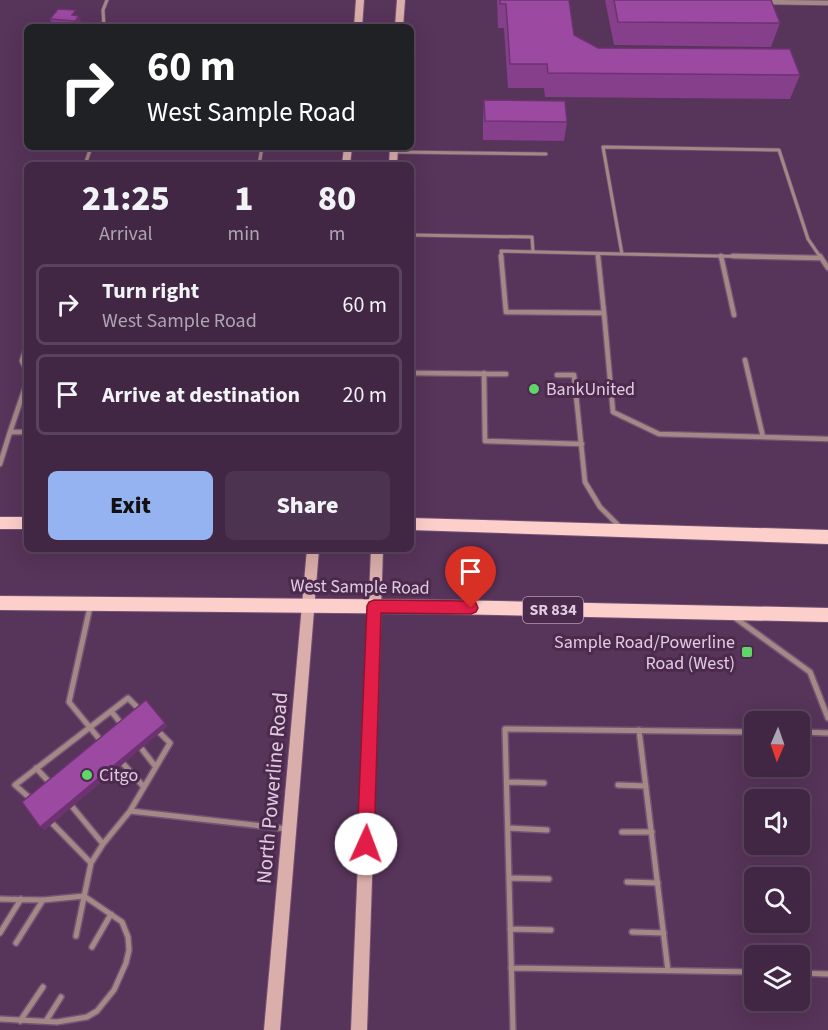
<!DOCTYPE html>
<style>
:root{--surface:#412744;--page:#4c334f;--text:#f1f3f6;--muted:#aea5b2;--line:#5a445d;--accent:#95b2f1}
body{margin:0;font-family:"Source Sans 3",sans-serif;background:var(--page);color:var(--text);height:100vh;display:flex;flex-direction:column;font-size:22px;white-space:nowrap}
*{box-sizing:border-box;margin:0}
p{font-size:20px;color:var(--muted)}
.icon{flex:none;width:33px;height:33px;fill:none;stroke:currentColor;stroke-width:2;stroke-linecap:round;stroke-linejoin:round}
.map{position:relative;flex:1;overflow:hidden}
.sheet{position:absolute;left:24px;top:162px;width:390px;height:390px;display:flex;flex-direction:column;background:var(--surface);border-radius:9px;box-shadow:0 6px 24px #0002,0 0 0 2px var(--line)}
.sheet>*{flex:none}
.top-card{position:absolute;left:24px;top:24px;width:390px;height:126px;border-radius:9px;box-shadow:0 6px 24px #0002,0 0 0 2px var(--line);background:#202124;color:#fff;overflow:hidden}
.needle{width:39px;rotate:182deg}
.buttons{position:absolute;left:744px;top:711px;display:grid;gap:12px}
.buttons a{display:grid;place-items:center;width:66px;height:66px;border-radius:9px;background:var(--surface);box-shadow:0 6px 24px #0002,0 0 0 2px var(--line);font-size:30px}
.pin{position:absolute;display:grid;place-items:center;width:51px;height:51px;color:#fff;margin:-62px -26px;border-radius:50% 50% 50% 0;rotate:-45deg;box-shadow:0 0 6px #0007}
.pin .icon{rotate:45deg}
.me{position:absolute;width:66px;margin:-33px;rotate:2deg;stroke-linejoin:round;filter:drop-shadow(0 0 4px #0008)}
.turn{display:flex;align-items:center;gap:21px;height:126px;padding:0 24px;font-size:27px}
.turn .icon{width:78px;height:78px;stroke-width:2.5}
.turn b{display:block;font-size:42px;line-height:51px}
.eta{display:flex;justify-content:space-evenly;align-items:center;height:102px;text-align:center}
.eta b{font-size:36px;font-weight:800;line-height:42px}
.primary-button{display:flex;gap:12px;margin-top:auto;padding:12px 24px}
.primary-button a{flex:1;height:69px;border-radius:9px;background:var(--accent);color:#111;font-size:24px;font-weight:800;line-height:69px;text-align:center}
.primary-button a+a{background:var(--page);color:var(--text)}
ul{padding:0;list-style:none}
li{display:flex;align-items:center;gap:18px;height:81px;margin:0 12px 9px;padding:0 12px;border:3px solid var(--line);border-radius:9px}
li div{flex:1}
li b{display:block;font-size:22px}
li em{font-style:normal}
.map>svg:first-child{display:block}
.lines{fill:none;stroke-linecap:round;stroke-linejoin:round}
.lane-far2-casing{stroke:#725275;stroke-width:4.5}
.lane-far1-casing{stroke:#725275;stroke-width:7}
.lane-casing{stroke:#725275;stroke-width:8}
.street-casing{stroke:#725275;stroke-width:6}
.secondary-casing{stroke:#725275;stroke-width:2}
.primary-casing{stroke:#725275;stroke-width:2}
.lane-far2{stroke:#a48886;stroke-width:3}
.lane-far1{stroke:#a48886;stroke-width:4.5}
.lane{stroke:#a48886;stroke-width:5}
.street{stroke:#a48886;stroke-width:4.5}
.secondary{fill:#daaeaa;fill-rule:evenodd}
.primary{fill:#fccfca;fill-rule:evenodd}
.wall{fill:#863f8b}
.shaded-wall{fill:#6d3371}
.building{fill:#9c49a2;stroke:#6d3371;stroke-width:1.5}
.route{fill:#e11d48;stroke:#92132f;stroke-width:1.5}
.poi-dot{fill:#61d46a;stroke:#4c2a4e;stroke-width:2}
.labels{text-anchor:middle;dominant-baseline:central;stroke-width:6;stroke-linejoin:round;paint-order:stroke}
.shield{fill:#4c2a4e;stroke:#b49bb5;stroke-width:1.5}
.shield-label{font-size:16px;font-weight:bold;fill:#e0cbe1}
.poi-label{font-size:18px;fill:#e0cbe1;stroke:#4c2a4e;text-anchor:start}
.street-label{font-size:18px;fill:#e0cbe1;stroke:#4c2a4e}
.near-street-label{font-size:21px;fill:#e0cbe1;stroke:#4c2a4e}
</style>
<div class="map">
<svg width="828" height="1030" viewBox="0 0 828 1030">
<rect width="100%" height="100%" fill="#57345a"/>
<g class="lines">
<g class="lane-far2-casing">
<path id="lane-far2" d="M104,27L103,10L107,0
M394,152L546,154
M85,165L91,147
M259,165L262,147
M411,235L532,237L533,252
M598,254V258
M622,254L808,258
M502,258L501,251L622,254L603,147L779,150L808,239L821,258"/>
</g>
<g class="lane-far1-casing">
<path id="lane-far1" d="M501,256L506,312L604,313L613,412L659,434L828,439
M598,256L604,313
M721,256L734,315
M733,256L821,258
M820,256L828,268
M27,345L22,361L27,371
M745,360L763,437
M411,373L506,374
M484,373L485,441L582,444
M557,375H574L585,482L600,507L619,526
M27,382L10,432H27
M0,464L10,432"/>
</g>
<g class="lane-casing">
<path id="lane" d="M90,607L69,702L101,741
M734,617L810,672L828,718
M111,711L123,726
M639,730L668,971
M800,732L828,733
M138,744L155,766
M120,760L143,786
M36,768L52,785
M507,782L544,783
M618,785L646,786
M32,800L15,785L128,698L141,711
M70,804L103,844
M130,811L288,829
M49,820L91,863
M508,828L547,830
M622,832H652
M509,878L549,879
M627,882L658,883
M0,899L43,900L84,896L122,922L128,937L129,950L126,963L114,990L97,1011L87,1017L57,1022L0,1019
M510,929L551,930
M632,932L664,933
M0,933L21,899
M76,936L91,863L103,844L130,811L170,743L156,729
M16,943L43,900
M92,947L111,914
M511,968L754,972
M800,973L828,974
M20,1021L43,987
M46,1021L61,997
M513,1030L505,729L754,732"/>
</g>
<g class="street-casing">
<path id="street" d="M764,2L828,3"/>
</g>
<g class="secondary-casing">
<path id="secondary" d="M356,0H364L362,27H354Z
M397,0H405L403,27H395Z
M344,147H352L350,165H342Z
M390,147H398L397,165H389Z
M307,549H319L280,1030H264Z
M371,549H383L367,1030H351Z"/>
</g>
<g class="primary-casing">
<path id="primary" d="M0,517H27V529H0Z
M411,518L828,530V544L411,530Z
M0,596L447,600L828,608V622L447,614L0,610Z"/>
</g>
<use href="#lane-far2" class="lane-far2"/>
<use href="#lane-far1" class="lane-far1"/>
<use href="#lane" class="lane"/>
<use href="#street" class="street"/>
<use href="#secondary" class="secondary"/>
<use href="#primary" class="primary"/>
</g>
<path class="wall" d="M497,0H569L574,35L598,48L800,75L790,99L545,97L544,88H508L504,28H498Z
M605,0H771L780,23L771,47L614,45Z
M77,16L81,22L77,27L53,26L50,19Z
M484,100L567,122L564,141L483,140V119Z"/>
<path class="shaded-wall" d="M79,16L81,22L76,27L75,21Z
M165,723L168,726L45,830L40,827Z"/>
<path class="building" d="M500,0H569L574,35L598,48L790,49L800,75L548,73L547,64H510L506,4H500Z
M614,0H771L780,23L618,22Z
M58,9L76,10L72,15L79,16L75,21L50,19Z
M484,100L565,101L567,122L485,121Z
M146,700L165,723L40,827L22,802Z"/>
<path class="route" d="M374,600L471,601L476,603L478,608L476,612L471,614L381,613L374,844L372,850L366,853L360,850L357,844L367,606L369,602Z"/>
<g class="poi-dot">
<circle cx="534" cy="389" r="6"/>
<rect x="741" y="646" width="12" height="12" rx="3"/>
<circle cx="87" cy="775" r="6"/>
</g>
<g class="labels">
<rect class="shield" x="523" y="597" width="60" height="26" rx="4.5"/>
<g class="shield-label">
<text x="553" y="610">SR 834</text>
</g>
<g class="poi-label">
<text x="546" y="389">BankUnited</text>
<text x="735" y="642" text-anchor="end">Sample Road/Powerline<tspan x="735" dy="21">Road (West)</tspan></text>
<text x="99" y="775">Citgo</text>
</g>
<g class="street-label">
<text transform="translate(360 587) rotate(1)">West Sample Road</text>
</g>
<g class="near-street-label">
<text transform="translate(272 788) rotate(-85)">North Powerline Road</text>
</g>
</g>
</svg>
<div class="buttons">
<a><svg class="needle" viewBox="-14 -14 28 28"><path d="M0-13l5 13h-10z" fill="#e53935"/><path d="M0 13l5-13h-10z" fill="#aea5b2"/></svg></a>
<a><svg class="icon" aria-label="sound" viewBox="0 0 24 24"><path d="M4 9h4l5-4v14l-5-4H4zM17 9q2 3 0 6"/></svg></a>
<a><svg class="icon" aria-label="search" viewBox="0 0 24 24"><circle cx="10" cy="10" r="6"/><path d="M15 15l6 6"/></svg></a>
<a><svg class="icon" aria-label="layers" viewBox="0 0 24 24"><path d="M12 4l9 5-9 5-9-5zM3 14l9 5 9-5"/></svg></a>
</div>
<div class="pin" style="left:471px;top:608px;background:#d93025"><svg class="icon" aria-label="arrive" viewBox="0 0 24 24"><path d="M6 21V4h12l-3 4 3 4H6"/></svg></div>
<svg class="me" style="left:366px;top:844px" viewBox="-20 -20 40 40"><circle r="19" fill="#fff"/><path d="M0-13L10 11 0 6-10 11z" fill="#e11d48"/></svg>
<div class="top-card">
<div class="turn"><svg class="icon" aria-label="right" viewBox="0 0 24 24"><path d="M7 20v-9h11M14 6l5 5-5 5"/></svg><div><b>60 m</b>West Sample Road</div></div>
</div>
<section class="sheet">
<div class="eta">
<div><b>21:25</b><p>Arrival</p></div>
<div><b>1</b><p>min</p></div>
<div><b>80</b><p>m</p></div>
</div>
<ul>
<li><svg class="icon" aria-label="right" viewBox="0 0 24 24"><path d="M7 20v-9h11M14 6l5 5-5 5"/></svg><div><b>Turn right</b><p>West Sample Road</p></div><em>60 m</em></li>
<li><svg class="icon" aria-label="arrive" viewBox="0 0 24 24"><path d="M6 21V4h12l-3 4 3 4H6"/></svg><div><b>Arrive at destination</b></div><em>20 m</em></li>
</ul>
<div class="primary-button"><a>Exit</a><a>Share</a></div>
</section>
</div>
